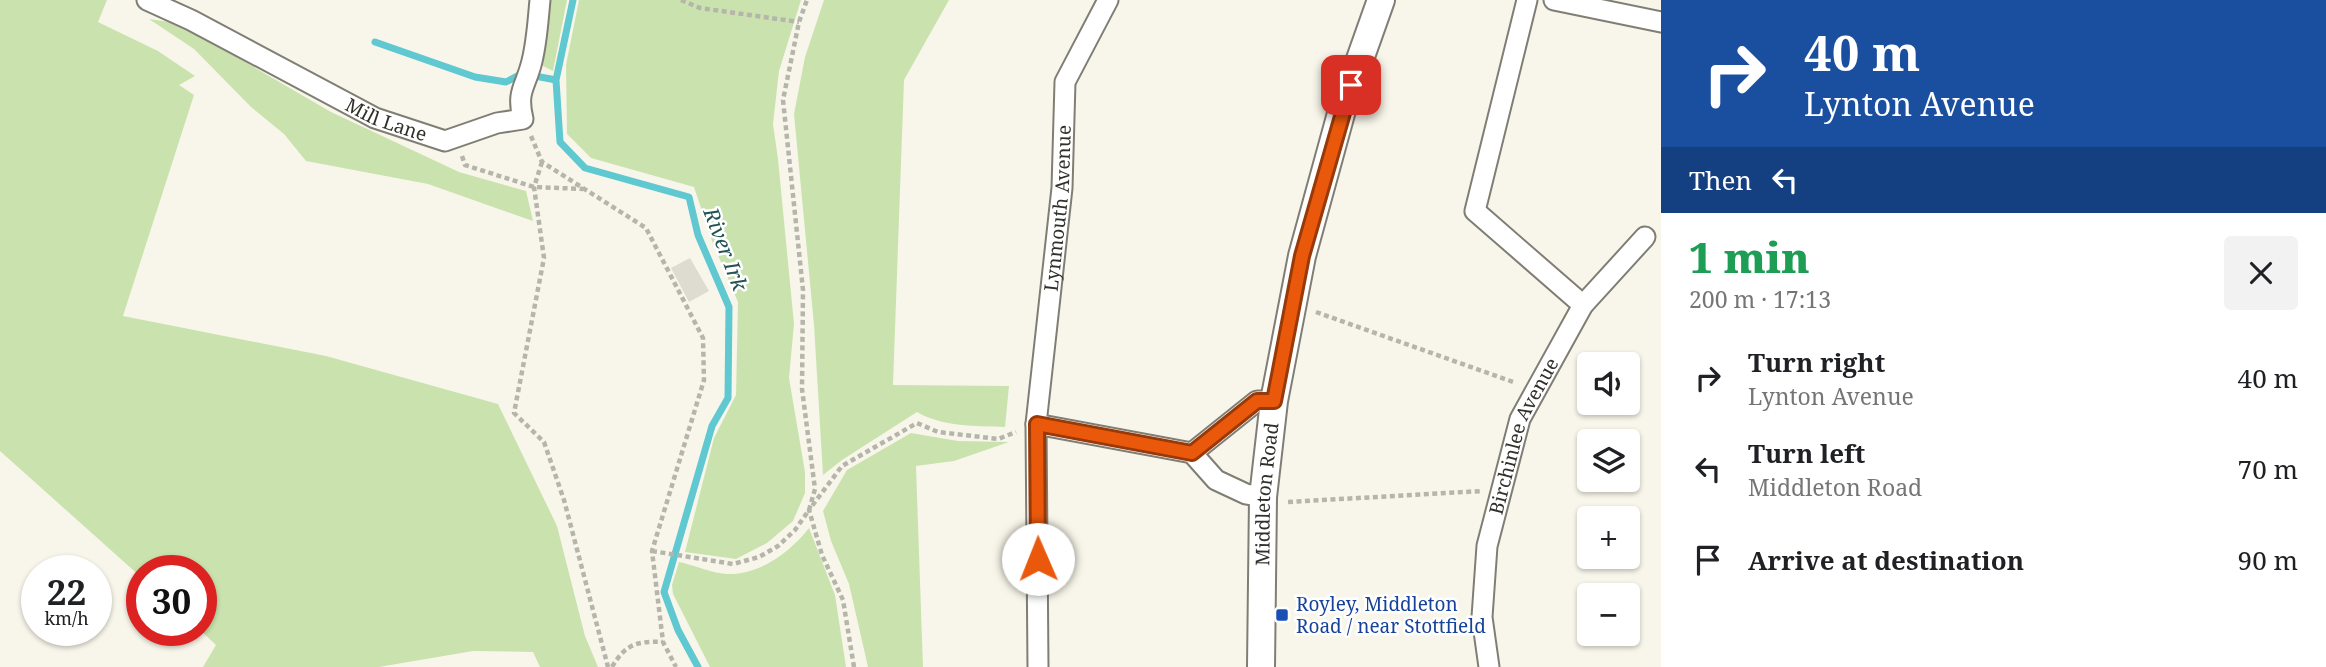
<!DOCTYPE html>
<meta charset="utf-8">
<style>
:root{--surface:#fff;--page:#f2f2f2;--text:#202124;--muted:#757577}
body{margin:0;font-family:"Noto Serif",serif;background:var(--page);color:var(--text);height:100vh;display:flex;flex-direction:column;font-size:26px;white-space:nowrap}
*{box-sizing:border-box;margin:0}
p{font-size:23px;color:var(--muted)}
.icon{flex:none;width:38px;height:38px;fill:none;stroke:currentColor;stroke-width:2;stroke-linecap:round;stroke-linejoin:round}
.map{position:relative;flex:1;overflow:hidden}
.drawer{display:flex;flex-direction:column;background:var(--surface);width:665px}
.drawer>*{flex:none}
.guide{background:#1a4fa0;color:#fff;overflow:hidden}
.controls{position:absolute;left:1577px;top:352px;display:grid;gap:14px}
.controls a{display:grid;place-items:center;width:63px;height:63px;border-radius:7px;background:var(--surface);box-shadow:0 2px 5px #0004;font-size:35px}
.speed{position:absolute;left:21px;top:555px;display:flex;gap:14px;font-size:35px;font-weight:700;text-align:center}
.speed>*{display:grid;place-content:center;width:91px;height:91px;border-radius:50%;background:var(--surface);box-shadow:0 2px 5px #0004;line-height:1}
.speed small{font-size:18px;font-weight:400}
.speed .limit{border:10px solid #d22;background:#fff;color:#111}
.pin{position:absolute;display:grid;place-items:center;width:60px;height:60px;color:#fff;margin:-30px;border-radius:14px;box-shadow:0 4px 10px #0006}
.me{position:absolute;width:77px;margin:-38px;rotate:359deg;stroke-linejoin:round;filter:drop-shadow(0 0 5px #0008)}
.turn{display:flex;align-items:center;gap:24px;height:147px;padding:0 28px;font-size:32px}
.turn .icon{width:91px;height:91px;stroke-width:2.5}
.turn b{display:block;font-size:49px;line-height:60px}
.then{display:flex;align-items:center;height:66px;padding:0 28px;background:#0003;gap:14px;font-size:26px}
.round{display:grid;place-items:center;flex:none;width:74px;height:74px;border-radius:7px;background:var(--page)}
.head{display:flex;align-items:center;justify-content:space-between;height:119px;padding:0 28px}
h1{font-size:42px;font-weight:800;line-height:52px;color:#1e9e55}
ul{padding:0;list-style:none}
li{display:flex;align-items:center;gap:21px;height:91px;padding:0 28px}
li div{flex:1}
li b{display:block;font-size:26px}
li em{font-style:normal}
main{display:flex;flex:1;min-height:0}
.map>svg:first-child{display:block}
.green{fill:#cae3ae}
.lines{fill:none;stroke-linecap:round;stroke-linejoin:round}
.stream{stroke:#5fc8d0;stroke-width:7}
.building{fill:#dedcd0}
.street-casing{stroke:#807e74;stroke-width:23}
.secondary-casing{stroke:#807e74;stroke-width:30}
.path{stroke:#b6b5ab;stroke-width:4.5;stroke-dasharray:5 3.5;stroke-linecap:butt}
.street{stroke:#fff;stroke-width:19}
.secondary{stroke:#fff;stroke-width:26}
.route-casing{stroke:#983908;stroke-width:18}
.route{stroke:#ea580c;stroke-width:12}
.transit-dot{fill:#1a4fb4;stroke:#fff;stroke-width:2.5}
.labels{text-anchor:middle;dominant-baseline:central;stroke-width:5;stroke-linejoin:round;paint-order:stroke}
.street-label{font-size:19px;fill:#31312c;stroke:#fff}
.transit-label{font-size:19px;fill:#164399;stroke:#fff;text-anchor:start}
.water-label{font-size:21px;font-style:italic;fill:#235255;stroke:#fff}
</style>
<main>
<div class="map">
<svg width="1661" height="667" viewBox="0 0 1661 667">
<rect width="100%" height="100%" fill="#f8f6ea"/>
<path class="green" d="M0,0H107L98,22L158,51L195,76L179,85L194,95L123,316L326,356L498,404L557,526L585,636L598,667H540L533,652L473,651L379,667H203L216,645L200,630L201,570H142V578L0,451Z
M549,0H567L553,71L539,64L550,9Z
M579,0H801L779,71L773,124L778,159L794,324L789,378L805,472V493L793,521L767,543L736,559L685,552L714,438L736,395L738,302L712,241L694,187L591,158L567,134L566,65Z
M824,0H949L904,80L893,385L1009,386L1005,427C975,426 943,427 917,412L842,460L823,475L814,325L794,114L805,57Z
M149,19L170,22L192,31L331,112L459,172L526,191L533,221L428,184L306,161L284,134L251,107L194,49Z
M911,433L958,441L1009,442L954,461L916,466L923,667H868L849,584L831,541L823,511L847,470Z
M809,528L835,595L846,667H710L673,594L672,585L679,562C694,565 711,573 727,574C760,575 790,552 809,528Z"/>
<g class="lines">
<path class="stream" d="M573,0L556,80L560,142L585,168L689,197L698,235L729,307L728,398L712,426L664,592L678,630L698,667
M375,42L475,77L506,82L521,74
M535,76L556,80"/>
</g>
<path class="building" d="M690,258L709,291L689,302L671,268Z"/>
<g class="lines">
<g class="street-casing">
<g id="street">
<path id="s1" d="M147,0L191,20L375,118L445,141L497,123L523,119C516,90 526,87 532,61C537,41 538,20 540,0"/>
<path d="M1527,0L1475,211L1583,305"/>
<path d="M1554,0L1661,22"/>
<path d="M1036,424L1192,453L1216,480L1246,494L1263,497"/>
<path d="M1192,453L1257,401H1274"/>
<path id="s2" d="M1038,667L1036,424L1062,188L1065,82L1108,0"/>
<path id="s3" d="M1489,667L1482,617L1487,546L1520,419L1583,305L1645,237"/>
</g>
</g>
<g class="secondary-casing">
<g id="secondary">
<path id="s4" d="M1261,667L1263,497L1274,401L1302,256L1342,110L1381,0"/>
</g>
</g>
<path class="path" d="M681,0L700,8L799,22
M531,136L542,162L646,228L703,338L704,380L652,551L663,642L676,667
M462,156L465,165L534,187L583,189
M542,162L534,187L544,258L514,413L544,442L564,500L608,667
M1316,312L1516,383
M1288,502L1482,491
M652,551L733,564L759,557L778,546L795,530L809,510L815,489L802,389L803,290L783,100L799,22L807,0
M612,667C626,644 636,641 663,642
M854,667L843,600L822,555L809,510L842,466L917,423L938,432L998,439L1016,432"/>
<use href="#street" class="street"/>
<use href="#secondary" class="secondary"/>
</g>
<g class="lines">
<g class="route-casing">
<path id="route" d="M1038,559L1037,424L1192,453L1257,401H1274L1302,256L1351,85"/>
</g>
<use href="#route" class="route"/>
</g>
<rect class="transit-dot" x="1275" y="608" width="14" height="14" rx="3.5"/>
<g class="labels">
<g class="street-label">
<text stroke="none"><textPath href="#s1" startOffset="268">Mill Lane</textPath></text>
<text stroke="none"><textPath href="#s2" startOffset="460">Lynmouth Avenue</textPath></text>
<text stroke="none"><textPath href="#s3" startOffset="238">Birchinlee Avenue</textPath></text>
<text stroke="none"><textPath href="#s4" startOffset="173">Middleton Road</textPath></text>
</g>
<g class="transit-label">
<text x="1296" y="604">Royley, Middleton<tspan x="1296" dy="22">Road / near Stottfield</tspan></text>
</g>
<g class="water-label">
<text transform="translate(726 249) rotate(69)">River Irk</text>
</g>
</g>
</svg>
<div class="controls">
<a><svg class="icon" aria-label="sound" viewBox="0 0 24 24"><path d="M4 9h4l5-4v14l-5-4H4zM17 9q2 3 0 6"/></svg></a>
<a><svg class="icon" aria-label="layers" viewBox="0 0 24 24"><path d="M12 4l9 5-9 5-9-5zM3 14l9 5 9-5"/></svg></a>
<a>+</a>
<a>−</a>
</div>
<div class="speed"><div>22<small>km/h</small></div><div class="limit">30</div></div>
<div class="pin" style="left:1351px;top:85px;background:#d93025"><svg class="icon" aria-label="arrive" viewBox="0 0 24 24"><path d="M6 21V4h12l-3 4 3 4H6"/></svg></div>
<svg class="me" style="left:1038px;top:559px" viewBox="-20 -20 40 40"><circle r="19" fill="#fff"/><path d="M0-13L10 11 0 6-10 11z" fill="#ea580c"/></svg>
</div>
<section class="drawer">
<div class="guide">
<div class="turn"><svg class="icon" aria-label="right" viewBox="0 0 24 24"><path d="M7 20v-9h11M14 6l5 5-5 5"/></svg><div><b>40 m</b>Lynton Avenue</div></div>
<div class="then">Then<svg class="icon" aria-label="left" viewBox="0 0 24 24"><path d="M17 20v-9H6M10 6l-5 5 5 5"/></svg></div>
</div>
<div class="head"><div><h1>1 min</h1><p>200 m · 17:13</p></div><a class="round"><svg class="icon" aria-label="close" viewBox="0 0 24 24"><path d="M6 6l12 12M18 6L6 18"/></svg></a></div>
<ul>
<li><svg class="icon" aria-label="right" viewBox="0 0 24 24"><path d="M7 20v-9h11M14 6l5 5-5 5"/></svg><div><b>Turn right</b><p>Lynton Avenue</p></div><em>40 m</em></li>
<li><svg class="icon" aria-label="left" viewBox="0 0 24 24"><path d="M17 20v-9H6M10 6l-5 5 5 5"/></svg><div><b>Turn left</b><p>Middleton Road</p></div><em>70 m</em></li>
<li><svg class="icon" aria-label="arrive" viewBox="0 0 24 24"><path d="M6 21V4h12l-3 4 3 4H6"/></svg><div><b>Arrive at destination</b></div><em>90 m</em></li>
</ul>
</section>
</main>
